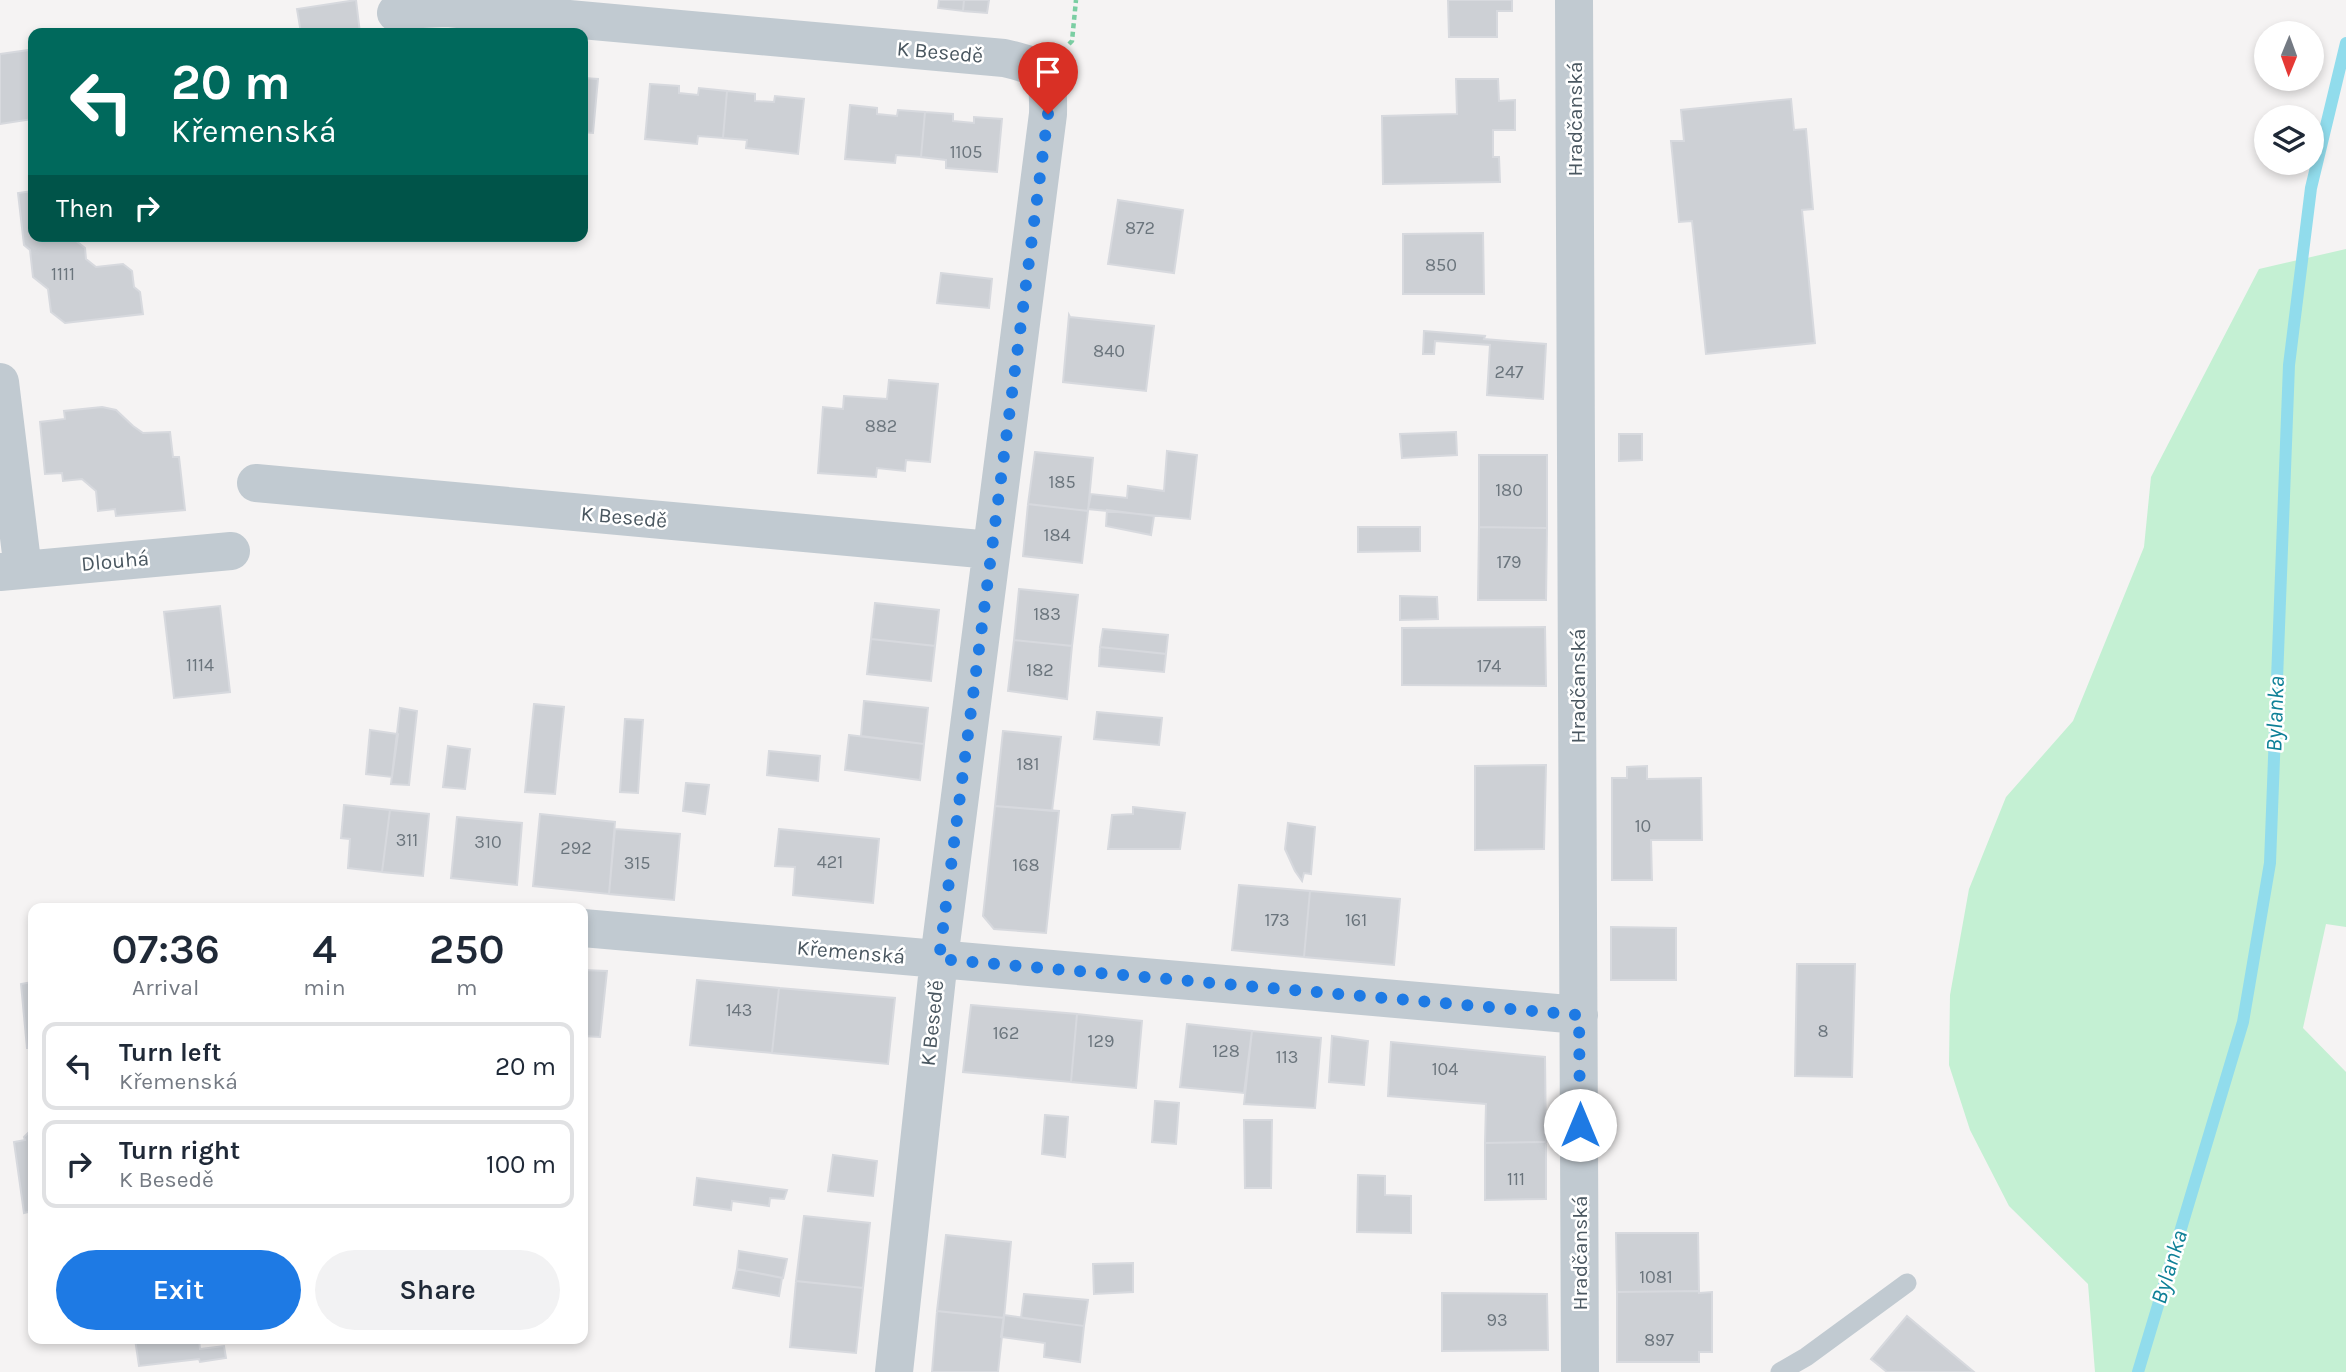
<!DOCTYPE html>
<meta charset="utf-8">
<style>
:root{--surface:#fff;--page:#f2f2f3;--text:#1f2937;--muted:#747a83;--line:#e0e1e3;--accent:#1e7ae4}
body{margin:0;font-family:Karla,sans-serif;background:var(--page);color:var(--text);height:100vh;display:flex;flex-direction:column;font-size:26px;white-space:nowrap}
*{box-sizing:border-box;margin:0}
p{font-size:23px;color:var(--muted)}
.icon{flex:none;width:38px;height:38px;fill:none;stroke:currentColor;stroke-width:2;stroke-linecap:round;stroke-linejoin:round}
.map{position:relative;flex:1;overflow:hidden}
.sheet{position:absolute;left:28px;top:903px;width:560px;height:441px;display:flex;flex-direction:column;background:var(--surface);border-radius:14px;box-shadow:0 4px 10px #0003}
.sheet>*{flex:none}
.guide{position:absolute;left:28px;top:28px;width:560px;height:214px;border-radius:14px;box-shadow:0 4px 10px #0003;background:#00695c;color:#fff;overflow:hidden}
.needle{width:46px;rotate:181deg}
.fabs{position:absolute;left:2254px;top:21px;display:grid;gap:14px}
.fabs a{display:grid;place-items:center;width:70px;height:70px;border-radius:50%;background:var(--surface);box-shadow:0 4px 10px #0003;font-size:35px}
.pin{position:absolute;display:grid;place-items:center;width:60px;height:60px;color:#fff;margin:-72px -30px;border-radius:50% 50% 50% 0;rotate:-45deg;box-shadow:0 0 7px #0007}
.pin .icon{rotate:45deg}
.me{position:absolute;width:77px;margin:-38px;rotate:0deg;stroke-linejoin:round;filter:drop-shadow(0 0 5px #0008)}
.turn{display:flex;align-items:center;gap:24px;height:147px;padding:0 28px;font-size:32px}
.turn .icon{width:91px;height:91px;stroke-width:2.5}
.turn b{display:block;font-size:49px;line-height:60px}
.then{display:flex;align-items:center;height:66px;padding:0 28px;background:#0003;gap:14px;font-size:26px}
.eta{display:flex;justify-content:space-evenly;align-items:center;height:119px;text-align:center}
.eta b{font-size:42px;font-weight:600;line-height:49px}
.cta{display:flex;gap:14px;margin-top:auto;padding:14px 28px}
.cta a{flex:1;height:80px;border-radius:42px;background:var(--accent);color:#fff;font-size:28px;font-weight:600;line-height:80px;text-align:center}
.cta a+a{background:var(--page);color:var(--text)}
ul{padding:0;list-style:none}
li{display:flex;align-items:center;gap:21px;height:88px;margin:0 14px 10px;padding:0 14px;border:4px solid var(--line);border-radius:14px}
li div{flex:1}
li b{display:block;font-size:26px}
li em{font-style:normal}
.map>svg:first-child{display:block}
.green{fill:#c4f0d3}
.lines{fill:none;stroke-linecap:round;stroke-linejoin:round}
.stream{stroke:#91dcec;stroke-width:12}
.building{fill:#cdd0d5;stroke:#d7d9de;stroke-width:2}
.path{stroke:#7bcea3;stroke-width:4.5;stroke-dasharray:5 3.5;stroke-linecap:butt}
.lane{stroke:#c1cad1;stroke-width:19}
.street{stroke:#c1cad1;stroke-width:38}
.route{stroke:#1e7ae4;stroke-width:12;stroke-dasharray:0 21.6}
.labels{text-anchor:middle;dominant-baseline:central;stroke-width:5;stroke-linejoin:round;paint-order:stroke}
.number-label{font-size:18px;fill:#6b757d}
.street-label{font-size:21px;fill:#4a5760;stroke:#fff}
.water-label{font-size:23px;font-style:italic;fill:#0e8097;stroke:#fff}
</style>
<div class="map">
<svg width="2346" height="1372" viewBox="0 0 2346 1372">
<rect width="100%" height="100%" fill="#f5f3f3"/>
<path class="green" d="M2346,249V927L2326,924L2303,1028L2346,1072V1372H2095L2088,1284L2009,1206L1970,1130L1949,1065L1950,995L1969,889L2006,797L2073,721L2144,547L2151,477L2259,269Z"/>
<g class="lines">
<path class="stream" d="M2138,1372L2243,1022L2270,863L2289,365L2311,188L2346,43"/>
</g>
<path class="building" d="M356,0L360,33H301L297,9Z
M939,0H964L963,11L938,8Z
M964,0H989L987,13L963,11Z
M1448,0H1512V11H1497V37H1449Z
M29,50L30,66H33V119L0,124V54Z
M583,78L598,79L593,133L583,132Z
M1456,79H1498L1499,101L1515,100V130H1493V157H1499L1500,182L1383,184L1382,116L1457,114Z
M650,84L679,86V93L698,95L699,88L727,91L723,138L698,136L697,144L645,139Z
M727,91L755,94V101L774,102L775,96L804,99L798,154L746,148L747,140L723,138Z
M1791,99L1794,130L1806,129L1813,209L1802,210L1815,343L1706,354L1692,221L1679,222L1671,141H1684L1681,110Z
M850,105L877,108V114L897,116L898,110L925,112L921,157L896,155L895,163L845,159Z
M925,112L953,114V121L974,123V117L1002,119L997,172L946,168V160L921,157Z
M33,191V236H70L85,248L86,259L96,267L123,264L132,271L134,287L140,292L143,314L65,323L51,312L48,289L33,277L30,250L24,245L18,193Z
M1118,200L1183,210L1174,273L1108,264Z
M1483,233L1484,294H1403V234Z
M941,273L992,279L989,308L937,303Z
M1069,315L1070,317L1154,326L1146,391L1063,382Z
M1424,331L1485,336L1484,339L1546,344L1543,399L1487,395L1490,345L1435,341L1434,354H1423Z
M889,380L938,384L930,462L906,460L905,471L877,468L876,477L818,473L823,407L843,409L844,396L887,399Z
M102,407L116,410L133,426L143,433L170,432L173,457H179L185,510L116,516L115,509L98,511L96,491L82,479L63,481L62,473L45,474L40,422L65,419L64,411Z
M1456,432L1457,455L1402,458L1400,434Z
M1619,434H1642V460L1619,461Z
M1167,451L1197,455L1190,519L1088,509L1091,494L1127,498L1128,486L1164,491Z
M1035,452L1093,458L1088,511L1028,504Z
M1479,455H1547V528L1479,527Z
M1028,504L1088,511L1082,563L1023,556Z
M1107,510L1154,516L1151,535L1106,526Z
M1358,527H1420V551L1358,552Z
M1479,527L1547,528L1546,600H1478Z
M1019,589L1078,595L1072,646L1014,640Z
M1400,596L1437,597L1438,619L1400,620Z
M875,603L939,610L935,646L871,639Z
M220,606L230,692L174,698L164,612Z
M1545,627L1546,686L1402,685V628Z
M1103,629L1168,635L1166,654L1100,647Z
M871,639L935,646L931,681L867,674Z
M1014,640L1072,646L1067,699L1008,691Z
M1100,647L1166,654L1164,672L1099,666Z
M864,701L928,708L924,744L861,736Z
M534,704L564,707L555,794L525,792Z
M400,708L417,711L409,785L391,784Z
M1097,712L1162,718L1159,745L1094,739Z
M625,719L643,720L638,793L620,792Z
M370,730L398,734L392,777L366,774Z
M1003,731L1061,737L1052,811L995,806Z
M849,735L924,744L920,780L845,770Z
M448,746L470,749L465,789L443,787Z
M769,751L820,756L818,781L767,775Z
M1546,765L1544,849L1475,850V766Z
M1647,766V779L1701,778L1702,840H1651L1652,880H1612V778H1627V767Z
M686,783L709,785L705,814L683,811Z
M344,805L390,810L382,872L348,868L350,839L341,838Z
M995,806L1059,811L1046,933L994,929L983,916Z
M1133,807L1185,813L1180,849H1108L1112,815L1133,814Z
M390,810L429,814L423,876L382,872Z
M540,814L615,822L609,894L533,886Z
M457,817L522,823L517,885L451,878Z
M1288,823L1315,827L1311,874L1304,873L1302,881L1295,871L1285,849Z
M615,829L680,834L674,900L609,894Z
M779,829L879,839L873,903L793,895L795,867L775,866Z
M1239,885L1310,891L1304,957L1232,950Z
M1310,891L1400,899L1394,965L1304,957Z
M1611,927L1676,928V980H1611Z
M1797,964H1855L1852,1077L1795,1076Z
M583,970L607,971L600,1037L583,1036Z
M33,977V1048H27L21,984L32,982Z
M697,980L779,988L772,1053L690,1045Z
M779,988L895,998L888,1064L772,1053Z
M971,1005L1077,1014L1071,1082L963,1072Z
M1077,1014L1142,1021L1136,1088L1071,1082Z
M1187,1024L1252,1031L1244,1093L1180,1087Z
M1252,1031L1321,1038L1315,1108L1244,1104Z
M1332,1036L1368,1041L1364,1085L1329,1082Z
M1391,1042L1545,1057L1546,1142L1485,1143L1486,1104L1388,1096Z
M1155,1101L1179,1103L1176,1144L1152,1142Z
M1045,1115L1068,1117L1065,1157L1042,1154Z
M1244,1120H1272L1271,1188H1245Z
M31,1130H33V1211L24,1213L14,1142L25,1140L24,1137Z
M1546,1142V1199L1485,1200V1143Z
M833,1155L877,1161L873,1196L828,1191Z
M1358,1175L1385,1176V1195L1411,1196V1233L1357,1232Z
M697,1178L787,1190L784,1199L770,1198L769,1206L732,1201L731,1210L694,1205Z
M804,1216L870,1223L863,1288L796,1281Z
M1616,1233H1698L1699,1291L1617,1292Z
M946,1235L1011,1242L1004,1318L937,1311Z
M739,1251L787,1259L783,1278L737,1269Z
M1133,1263V1292L1094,1294L1093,1264Z
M737,1269L782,1278L779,1296L733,1288Z
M796,1281L863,1288L856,1353L790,1347Z
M1699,1291V1293L1712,1292V1352H1699V1362H1617V1292Z
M1442,1293L1547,1294L1548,1350L1442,1351Z
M1024,1294L1088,1300L1084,1326L1021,1318Z
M937,1311L1004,1318L998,1372H932Z
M1004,1315L1084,1326L1080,1362L1044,1357L1045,1343L1001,1337Z
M1907,1316L1974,1372H1887L1871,1359Z
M135,1339H199L200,1349L224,1346L226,1358L200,1362L199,1359L139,1366Z"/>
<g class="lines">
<path class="path" d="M1069,44L1072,41L1076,0"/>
<path class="lane" d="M1780,1372L1806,1357L1907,1283"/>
<path class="street" d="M1574,0L1580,1372
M396,13L422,9L447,8L1004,58C1044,67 1049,72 1048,114L939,959L894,1372
M0,382L23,570
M256,483L991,550
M0,572L231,551
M583,928L1579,1015"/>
</g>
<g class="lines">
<path class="route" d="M1048,114L939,959L1579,1015L1580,1125"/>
</g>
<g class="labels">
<g class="number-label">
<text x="966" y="152">1105</text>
<text x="1140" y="228">872</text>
<text x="1441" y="265">850</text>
<text x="63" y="274">1111</text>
<text x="1109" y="351">840</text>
<text x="1509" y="372">247</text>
<text x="881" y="426">882</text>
<text x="1062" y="482">185</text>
<text x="1509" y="490">180</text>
<text x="1057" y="535">184</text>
<text x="1509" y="562">179</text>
<text x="1047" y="614">183</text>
<text x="200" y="665">1114</text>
<text x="1489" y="666">174</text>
<text x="1040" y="670">182</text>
<text x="1028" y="764">181</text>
<text x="1643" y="826">10</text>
<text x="407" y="840">311</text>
<text x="488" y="842">310</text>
<text x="576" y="848">292</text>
<text x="830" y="862">421</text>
<text x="637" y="863">315</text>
<text x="1026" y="865">168</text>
<text x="1277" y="920">173</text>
<text x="1356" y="920">161</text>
<text x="739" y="1010">143</text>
<text x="1823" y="1031">8</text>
<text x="1006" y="1033">162</text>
<text x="1101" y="1041">129</text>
<text x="1226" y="1051">128</text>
<text x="1287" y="1057">113</text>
<text x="1445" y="1069">104</text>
<text x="1516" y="1179">111</text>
<text x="1656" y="1277">1081</text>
<text x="1497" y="1320">93</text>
<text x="1659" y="1340">897</text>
</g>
<g class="street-label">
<text transform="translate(940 52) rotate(5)">K Besedě</text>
<text transform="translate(1575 119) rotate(-90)">Hradčanská</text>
<text transform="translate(624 517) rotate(5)">K Besedě</text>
<text transform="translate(115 561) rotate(-5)">Dlouhá</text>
<text transform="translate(1578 686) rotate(-90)">Hradčanská</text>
<text transform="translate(851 952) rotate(5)">Křemenská</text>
<text transform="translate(932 1023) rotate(-84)">K Besedě</text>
<text transform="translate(1580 1253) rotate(-90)">Hradčanská</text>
</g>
<g class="water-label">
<text transform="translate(2275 714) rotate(-88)">Bylanka</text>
<text transform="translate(2169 1267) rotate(-73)">Bylanka</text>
</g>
</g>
</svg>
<div class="fabs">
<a><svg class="needle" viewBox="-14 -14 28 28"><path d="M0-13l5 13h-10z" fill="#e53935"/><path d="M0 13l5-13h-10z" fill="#747a83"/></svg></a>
<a><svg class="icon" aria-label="layers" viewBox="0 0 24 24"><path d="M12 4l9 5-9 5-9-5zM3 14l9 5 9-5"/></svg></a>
</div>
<div class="pin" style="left:1048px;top:114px;background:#d93025"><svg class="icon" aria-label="arrive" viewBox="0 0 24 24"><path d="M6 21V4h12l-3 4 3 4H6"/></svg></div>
<svg class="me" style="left:1580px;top:1125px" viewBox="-20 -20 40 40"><circle r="19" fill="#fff"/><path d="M0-13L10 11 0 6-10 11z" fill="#1e7ae4"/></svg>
<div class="guide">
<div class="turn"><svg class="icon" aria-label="left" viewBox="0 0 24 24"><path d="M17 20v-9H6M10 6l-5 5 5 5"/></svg><div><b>20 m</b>Křemenská</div></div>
<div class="then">Then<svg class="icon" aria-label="right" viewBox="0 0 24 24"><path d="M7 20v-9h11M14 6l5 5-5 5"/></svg></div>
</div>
<section class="sheet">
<div class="eta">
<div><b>07:36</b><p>Arrival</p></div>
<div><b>4</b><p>min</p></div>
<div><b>250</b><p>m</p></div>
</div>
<ul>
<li><svg class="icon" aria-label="left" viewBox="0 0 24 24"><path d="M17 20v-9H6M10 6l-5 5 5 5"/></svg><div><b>Turn left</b><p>Křemenská</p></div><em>20 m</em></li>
<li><svg class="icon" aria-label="right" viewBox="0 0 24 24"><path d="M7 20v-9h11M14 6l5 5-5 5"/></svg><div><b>Turn right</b><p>K Besedě</p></div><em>100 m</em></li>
</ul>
<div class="cta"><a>Exit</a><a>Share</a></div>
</section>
</div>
